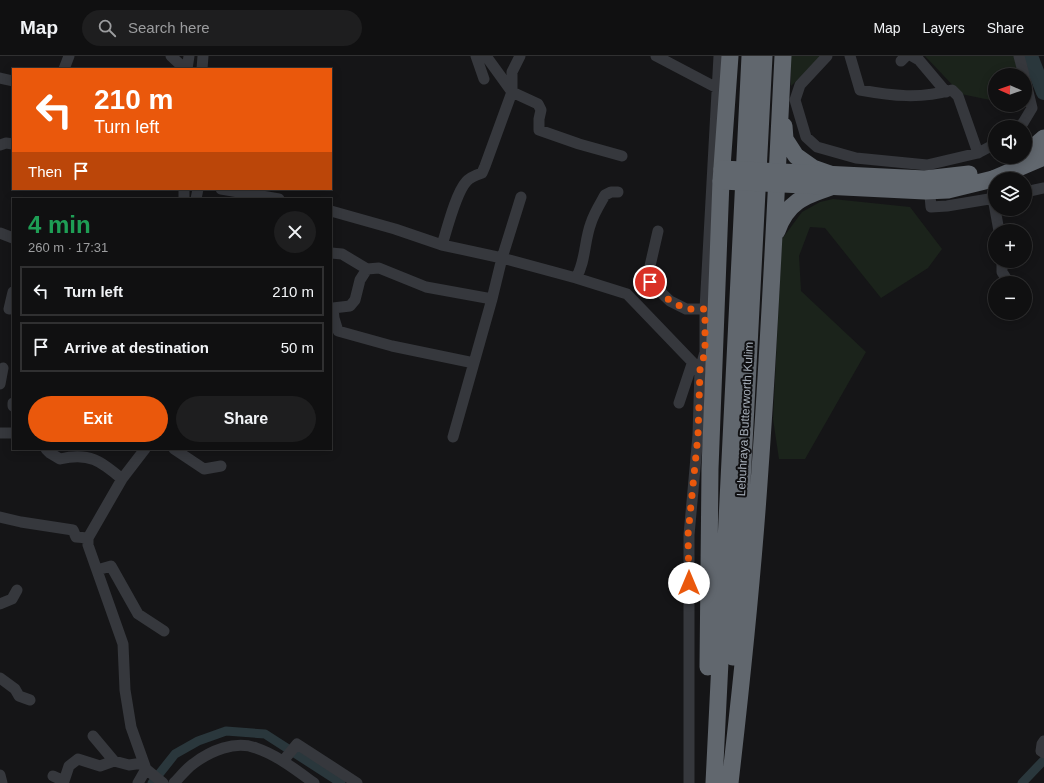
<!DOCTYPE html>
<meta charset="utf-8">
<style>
:root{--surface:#101011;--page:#1e1e1f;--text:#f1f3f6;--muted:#9c9d9f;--line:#303031;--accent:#ea580c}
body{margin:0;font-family:Helvetica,sans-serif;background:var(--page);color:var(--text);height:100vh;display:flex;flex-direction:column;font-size:15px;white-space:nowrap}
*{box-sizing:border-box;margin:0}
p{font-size:13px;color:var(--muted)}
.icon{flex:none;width:22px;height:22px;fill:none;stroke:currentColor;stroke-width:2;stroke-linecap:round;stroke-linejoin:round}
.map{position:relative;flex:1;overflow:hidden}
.details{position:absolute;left:12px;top:142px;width:320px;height:252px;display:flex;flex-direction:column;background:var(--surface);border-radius:0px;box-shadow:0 2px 10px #0003,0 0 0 1px var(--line)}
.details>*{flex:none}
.top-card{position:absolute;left:12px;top:12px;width:320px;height:122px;border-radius:0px;box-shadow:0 2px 10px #0003,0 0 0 1px var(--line);background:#ea580c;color:#fff;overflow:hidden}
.needle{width:26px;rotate:272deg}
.fabs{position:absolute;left:988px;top:12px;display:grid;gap:8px}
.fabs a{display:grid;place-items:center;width:44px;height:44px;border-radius:50%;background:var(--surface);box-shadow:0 2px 10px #0003,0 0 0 1px var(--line);font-size:20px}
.pin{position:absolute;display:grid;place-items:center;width:34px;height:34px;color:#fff;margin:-17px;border:2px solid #fff;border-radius:50%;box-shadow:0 1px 4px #0007}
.me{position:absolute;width:44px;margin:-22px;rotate:0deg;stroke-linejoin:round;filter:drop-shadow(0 0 3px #0008)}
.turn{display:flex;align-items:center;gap:14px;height:84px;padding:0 16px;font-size:18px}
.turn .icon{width:52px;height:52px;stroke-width:2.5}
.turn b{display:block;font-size:28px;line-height:34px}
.then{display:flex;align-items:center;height:38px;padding:0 16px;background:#0003;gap:8px;font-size:15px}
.round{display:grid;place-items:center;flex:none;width:42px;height:42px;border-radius:21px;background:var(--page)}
.headline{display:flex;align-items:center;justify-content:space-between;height:68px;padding:0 16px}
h1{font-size:24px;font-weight:700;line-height:30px;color:#1e9e55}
.cta{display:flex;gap:8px;margin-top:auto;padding:8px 16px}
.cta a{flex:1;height:46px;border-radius:24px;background:var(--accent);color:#fff;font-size:16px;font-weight:700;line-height:46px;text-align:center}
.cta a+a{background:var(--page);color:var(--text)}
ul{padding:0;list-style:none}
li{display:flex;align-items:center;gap:12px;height:50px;margin:0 8px 6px;padding:0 8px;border:2px solid var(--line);border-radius:0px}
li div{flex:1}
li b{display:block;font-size:15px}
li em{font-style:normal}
header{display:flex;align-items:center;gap:24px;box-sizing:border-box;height:56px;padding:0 20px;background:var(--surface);border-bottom:1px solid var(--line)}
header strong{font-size:19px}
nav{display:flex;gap:22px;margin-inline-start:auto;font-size:14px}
.search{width:280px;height:36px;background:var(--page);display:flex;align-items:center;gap:10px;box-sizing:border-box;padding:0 14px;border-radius:22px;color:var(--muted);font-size:15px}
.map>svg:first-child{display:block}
.green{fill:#1b231b}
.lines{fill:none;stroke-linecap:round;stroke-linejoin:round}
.canal{stroke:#2a373c;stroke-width:9}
.river{stroke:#2a373c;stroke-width:16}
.minor{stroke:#36383d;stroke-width:11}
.highway{stroke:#61676e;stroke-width:17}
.highway-bridge{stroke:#61676e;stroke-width:17}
.route{stroke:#ea580c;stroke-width:7;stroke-dasharray:0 12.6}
.labels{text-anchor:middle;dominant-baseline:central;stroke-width:4;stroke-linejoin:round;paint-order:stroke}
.street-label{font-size:12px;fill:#a6aeb9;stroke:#101012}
</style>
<header>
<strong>Map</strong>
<div class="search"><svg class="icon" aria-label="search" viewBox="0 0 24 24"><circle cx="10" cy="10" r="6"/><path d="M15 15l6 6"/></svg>Search here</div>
<nav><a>Map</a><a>Layers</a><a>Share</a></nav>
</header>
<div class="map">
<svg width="1044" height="727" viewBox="0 0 1044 727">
<rect width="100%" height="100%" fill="#151517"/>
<path class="green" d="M791,0H822L791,30Z
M925,0H1014L1019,19H995V45L961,38Z
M833,143L910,151L942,193L928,212L881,242L825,172L810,171L799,200L801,235L866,296L805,403H779L773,363L782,183L802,156L820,146Z"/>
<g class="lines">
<path class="canal" d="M152,727L175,698L198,685L226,675L265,678L341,727
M1022,727L1044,704"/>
<path class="river" d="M1030,0L1044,36"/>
<path class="minor" d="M171,0L185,13
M476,0L484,23
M486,0L512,36L538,48L541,54L539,63V74L579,88L622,100
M656,0L717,32
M827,0L800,29L795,44L806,81L817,91L856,102L927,109L978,97L995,88
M850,0L860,34C893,40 920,43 952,34L958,40L978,97
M912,0L919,4L946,36
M1019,0L1024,19
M901,5L906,0
M64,13L69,0
M187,13L189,0
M202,13L203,0
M0,22L13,25
M1019,71L1023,67L1032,52L1025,23
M0,89L6,87L13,88
M929,128L931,151L947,150L995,142
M184,133V143
M221,133L279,143
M1025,136L1044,132
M993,142L999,175
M196,143L198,133
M331,155L395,173L442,189L502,202L576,222L627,238L700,314
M658,175L650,210V226L670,245L686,253H705
M0,177L13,182
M442,189C447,173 456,137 466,126C470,121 476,119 482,117L485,110L512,36V16L520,0
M331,197L342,198L367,213L379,212L426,231L492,243
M1002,205V216L1009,227
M367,213L360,224L355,244L350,250L333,252L334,262L338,275L392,290L474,307
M576,222C586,205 584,185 591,167C594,157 600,148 605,139L611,136H618
M9,253L13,236
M0,328L3,312
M13,347V350
M679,347L692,308
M0,377H13
M453,381L492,243L502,202L521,141
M46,393L50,397L60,403C89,396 101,405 122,423
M145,393L122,423L88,482V489L123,588L125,634L131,671L146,713L163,727
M174,393L204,413L221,410
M0,461L21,466L73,474L76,481L88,482
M97,514L111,510L138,558L164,575
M0,548L12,543L17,534
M0,622L15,633L19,640L30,644
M93,680L114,705
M1044,685L1042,688L1041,695L1044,697
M283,705L297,688L357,727
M0,719L2,727
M53,720L64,725L69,710L78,703L100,710L114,705L129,709L143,707
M138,727L146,713
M174,727C180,721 186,713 193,708C210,695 235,684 256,692C277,699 296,714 314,727
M689,727V479L698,379L700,314L705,296V253L719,0"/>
<path class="highway" d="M784,70L785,83L796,100L813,112L830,118
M1028,96L1044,82
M993,123L1044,101
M777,175C787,146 804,140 831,131
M733,601L764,0
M708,611L710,413L721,125L730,0
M714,727L750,0
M730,727C742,623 753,518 760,413C770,276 776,138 783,0"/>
<path class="highway-bridge" d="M722,113L925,123L969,118
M721,125L925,135L948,134L993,123"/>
</g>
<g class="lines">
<path class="route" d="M650,226L670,245L686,253H705V296L700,314L698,379L688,479L689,527"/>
</g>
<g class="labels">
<g class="street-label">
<text transform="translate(745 363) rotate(-87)">Lebuhraya Butterworth Kulim</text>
</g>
</g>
</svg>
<div class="fabs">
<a><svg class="needle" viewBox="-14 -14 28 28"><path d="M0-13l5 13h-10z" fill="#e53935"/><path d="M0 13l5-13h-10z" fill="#9c9d9f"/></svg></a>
<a><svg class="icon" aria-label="sound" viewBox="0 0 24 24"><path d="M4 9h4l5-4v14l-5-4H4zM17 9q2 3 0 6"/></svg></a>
<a><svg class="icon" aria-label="layers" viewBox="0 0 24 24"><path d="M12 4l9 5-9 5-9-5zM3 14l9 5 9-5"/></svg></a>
<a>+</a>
<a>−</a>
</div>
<div class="pin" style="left:650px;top:226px;background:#d93025"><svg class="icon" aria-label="arrive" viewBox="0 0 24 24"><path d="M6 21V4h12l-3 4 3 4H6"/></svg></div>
<svg class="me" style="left:689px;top:527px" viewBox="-20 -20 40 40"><circle r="19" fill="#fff"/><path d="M0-13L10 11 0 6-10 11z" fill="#ea580c"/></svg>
<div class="top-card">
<div class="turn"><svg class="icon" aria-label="left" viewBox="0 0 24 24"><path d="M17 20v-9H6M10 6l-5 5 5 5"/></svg><div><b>210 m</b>Turn left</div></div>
<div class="then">Then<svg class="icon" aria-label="arrive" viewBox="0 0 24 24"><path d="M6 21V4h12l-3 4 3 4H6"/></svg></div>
</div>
<section class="details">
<div class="headline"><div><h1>4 min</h1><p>260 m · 17:31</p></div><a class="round"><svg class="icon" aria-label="close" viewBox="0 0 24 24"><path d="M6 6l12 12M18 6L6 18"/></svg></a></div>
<ul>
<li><svg class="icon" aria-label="left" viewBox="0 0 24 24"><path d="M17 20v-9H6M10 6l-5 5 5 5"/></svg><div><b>Turn left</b></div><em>210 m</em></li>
<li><svg class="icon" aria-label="arrive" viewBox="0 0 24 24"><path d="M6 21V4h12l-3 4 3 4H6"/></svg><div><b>Arrive at destination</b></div><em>50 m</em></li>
</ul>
<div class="cta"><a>Exit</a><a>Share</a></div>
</section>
</div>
